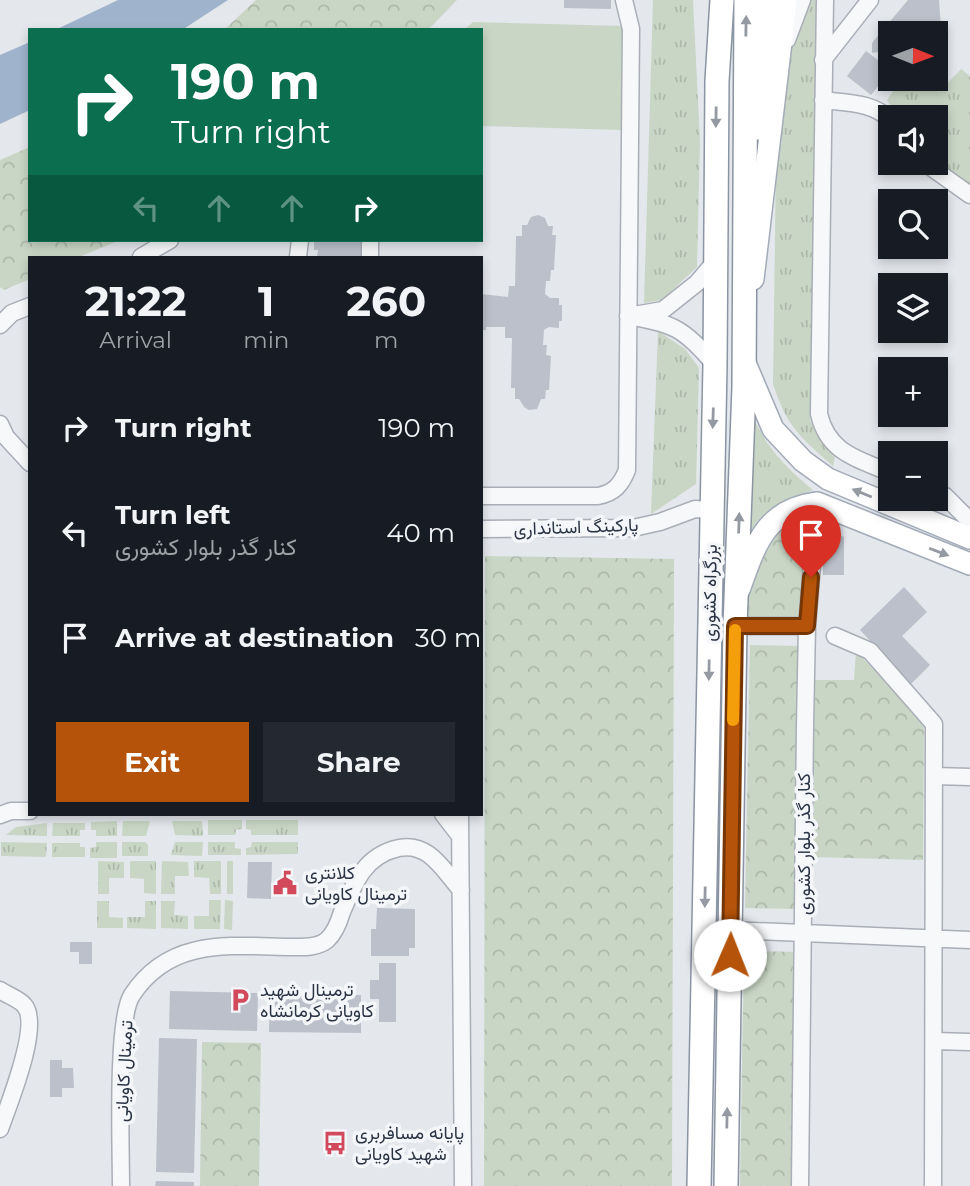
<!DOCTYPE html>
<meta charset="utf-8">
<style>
:root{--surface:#171b24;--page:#242831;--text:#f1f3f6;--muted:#9ea1a6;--accent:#b45309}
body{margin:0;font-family:Montserrat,Vazirmatn,sans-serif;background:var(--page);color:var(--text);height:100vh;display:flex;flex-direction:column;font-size:26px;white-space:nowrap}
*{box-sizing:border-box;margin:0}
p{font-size:23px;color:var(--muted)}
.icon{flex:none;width:38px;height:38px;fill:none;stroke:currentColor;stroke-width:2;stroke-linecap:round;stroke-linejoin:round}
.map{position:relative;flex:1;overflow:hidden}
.sheet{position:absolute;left:28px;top:256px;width:455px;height:560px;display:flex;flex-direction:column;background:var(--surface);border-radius:0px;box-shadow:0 4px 10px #0003}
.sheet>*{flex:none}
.banner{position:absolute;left:28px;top:28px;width:455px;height:214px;border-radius:0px;box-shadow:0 4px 10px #0003;background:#0b6e4f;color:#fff;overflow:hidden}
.needle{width:46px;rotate:91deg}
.buttons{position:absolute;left:878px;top:21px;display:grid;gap:14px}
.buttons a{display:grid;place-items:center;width:70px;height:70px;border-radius:0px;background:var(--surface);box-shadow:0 4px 10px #0003;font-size:35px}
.pin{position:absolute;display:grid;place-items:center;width:60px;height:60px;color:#fff;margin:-72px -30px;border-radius:50% 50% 50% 0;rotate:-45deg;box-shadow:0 0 7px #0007}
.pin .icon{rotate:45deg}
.me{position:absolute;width:77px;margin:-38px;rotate:1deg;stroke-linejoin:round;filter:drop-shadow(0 0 5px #0008)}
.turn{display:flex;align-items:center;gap:24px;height:147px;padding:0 28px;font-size:32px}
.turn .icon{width:91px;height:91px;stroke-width:2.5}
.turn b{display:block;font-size:49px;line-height:60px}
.lanes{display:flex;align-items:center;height:66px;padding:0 28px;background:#0003;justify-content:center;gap:35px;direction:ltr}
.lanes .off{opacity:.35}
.eta{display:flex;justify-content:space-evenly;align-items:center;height:119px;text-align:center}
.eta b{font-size:42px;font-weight:700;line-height:49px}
.button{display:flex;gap:14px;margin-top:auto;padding:14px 28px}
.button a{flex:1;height:80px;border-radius:0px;background:var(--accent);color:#fff;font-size:28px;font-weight:700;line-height:80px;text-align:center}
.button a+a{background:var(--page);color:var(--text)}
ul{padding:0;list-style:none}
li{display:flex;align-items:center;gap:21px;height:105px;padding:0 28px}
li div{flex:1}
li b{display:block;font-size:26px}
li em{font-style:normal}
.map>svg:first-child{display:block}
.grass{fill:url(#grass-tufts)}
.forest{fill:url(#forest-crowns)}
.garden{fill:#c9d6c5}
.water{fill:#9fb4cc}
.building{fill:#bbc0ca}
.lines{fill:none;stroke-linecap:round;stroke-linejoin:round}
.minor-casing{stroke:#a9aeb7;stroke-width:19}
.major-casing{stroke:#a3abb8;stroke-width:24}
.highway-casing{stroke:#8b94a3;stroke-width:26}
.minor{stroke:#f7f8fa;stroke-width:16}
.major{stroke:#fff;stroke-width:21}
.highway{stroke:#fff;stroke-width:23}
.oneway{fill:#959aa2}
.route-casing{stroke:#753606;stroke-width:18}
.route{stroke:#b45309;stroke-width:12}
.slow{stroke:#f59e0b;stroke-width:12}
.labels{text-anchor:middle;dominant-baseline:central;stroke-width:7;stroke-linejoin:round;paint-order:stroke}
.street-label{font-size:18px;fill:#2b3445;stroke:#f4f6f9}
.poi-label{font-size:18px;fill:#2b3445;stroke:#f4f6f9;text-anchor:start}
</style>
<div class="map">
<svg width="970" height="1186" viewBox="0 0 970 1186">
<defs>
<pattern id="grass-tufts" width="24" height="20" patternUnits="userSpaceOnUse" patternTransform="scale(1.75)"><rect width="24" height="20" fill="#c9d6c5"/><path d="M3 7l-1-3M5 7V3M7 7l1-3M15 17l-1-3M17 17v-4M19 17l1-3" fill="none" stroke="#adb8ab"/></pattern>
<pattern id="forest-crowns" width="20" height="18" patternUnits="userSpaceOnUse" patternTransform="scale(1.75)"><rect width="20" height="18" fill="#c9d6c5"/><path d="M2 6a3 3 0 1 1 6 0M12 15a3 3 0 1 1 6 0" fill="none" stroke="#adb8ab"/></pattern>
</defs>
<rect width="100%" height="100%" fill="#e4e7ec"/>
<path class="grass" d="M653,0H693L700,141L697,267L662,300L644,303Z
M806,0H821L811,334L810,420L816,434L835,457L833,466C800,437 787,427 773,384L776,164L791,49Z
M961,69L970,76V185L936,160V117H898L887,100L901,79H922L939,92Z
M658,331L685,349L699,368L696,484L651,514Z
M752,414C767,449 784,465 813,490C779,502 763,506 746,540Z
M208,820H242V829L236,830L235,835H208Z
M246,820H298V835H251V830L246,829Z
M117,821V836H96V830H91V822Z
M123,821H150L146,836H122Z
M172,821H202L203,836L175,835Z
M47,823V836L6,835L16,827Z
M53,823H85V830H80V836H52Z
M1,842L47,843L46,857L1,856Z
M96,842H117V858H90V848L96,847Z
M122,842H145L148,845V856H122Z
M175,842H203L202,856L171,855Z
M208,842H235V848L241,849V855H208Z
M252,842H298V854L246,855V848L251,847Z
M52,843H80V847H85V857H52Z
M98,861L124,862V878H109V894H98Z
M130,861H156V894L144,893V879L130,878Z
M162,861L188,862L189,876H175V894H161Z
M194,861H221V894H210L209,878L194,877Z
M227,861H233V894H227Z
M209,900H221L220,929H194V916H209Z
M225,900L233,901L232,930L224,929Z
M97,901H109V917L123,918V928H97Z
M145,901H156V929L127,928V917H145Z
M161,901H175L174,915L188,916V929L161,928Z"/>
<path class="forest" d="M256,0H457L428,30H224Z
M30,147V240H120L79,257H30V279L4,290L0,287V160Z
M807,519L801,621L743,620C748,585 752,543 786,523C791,520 800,520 807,519Z
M485,556L674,559L672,1186H484Z
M750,645L800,646L795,909L745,908Z
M856,651L924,722L923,860L811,857L812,680H854Z
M744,951L800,952L796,1186H740Z
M202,1042L261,1043L259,1186H200Z"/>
<path class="garden" d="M473,22L624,26L622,130L481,126V30H464Z"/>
<path class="water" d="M118,0H228L182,30H55Z
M30,42V110L0,124V55Z"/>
<path class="building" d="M564,0H611V9L564,8Z
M908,0H939L942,43L936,44V33H891V50L872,53V43Z
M866,51L891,70L871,95L847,76Z
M538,215L545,218L548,226H553L552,235H556L554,270H551L550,281H546L545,294L550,298H559V305H562V321H559V328L549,327L544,330L543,345H547L546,355L551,356L549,390H546L545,399H541L537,409L529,410L524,407L519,399H515V388H511L512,338H505V327H486V330H481V294L508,297L509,286H515L516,236H522V225H527L531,217Z
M314,240H363L366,257H317L318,250H314Z
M823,527L844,537V575H823Z
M904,587L927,612L902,636L930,665L911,684L860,630Z
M248,862H272L271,899L247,898Z
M377,908L415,909V948H409V956H371V929H376Z
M70,942H92V964H79V952H70Z
M379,963H396V1022H379V999H370V980H379Z
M170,991L258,993L257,1031L169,1029Z
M270,994L361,995V1033L269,1032Z
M159,1038L197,1039L194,1173L156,1172Z
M50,1060H62V1068H73L74,1088H62V1097H50Z
M156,1181L194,1182V1186H155Z"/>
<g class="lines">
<g class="minor-casing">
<path id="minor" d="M825,0L819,414C828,453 858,459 891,473
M787,40L802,0
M823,60L870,0
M823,100C846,103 875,102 891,121
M925,163L970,195
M141,257L170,240
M298,257L300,240
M370,257V240
M714,263L697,283L663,310L628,316C673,323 685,329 715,365
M0,325L12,313L30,306
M0,424L6,437L30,463
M936,492L945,496L970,521
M481,496H598C614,493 621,485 627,470L631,29L624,0
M481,529L633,528L660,522L695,509L711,510
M735,626H807
M835,636L870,651L934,724L933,1186
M935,776L970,777
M443,814L460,836
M460,814L463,1186
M0,815L11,811H30
M730,930L970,940
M0,990C7,995 19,999 24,1005C42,1024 8,1106 0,1129
M934,1041L970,1042
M121,1186C121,1151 116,1018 132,995C170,937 230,946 291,947C302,947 318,948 327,940C335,933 339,922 342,912C354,883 365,855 399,848C429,842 443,870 461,890
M800,1186L805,725L807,626L817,503"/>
</g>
<g class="major-casing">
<path id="major" d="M757,129L767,0
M753,279L786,0
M745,363L773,429L803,461L828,479L970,538
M739,590C755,546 764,510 817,503L970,564"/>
</g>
<g class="highway-casing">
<path id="highway" d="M699,1186L715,365L717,81L722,0
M726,1186L735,626L744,387L746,0"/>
</g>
<use href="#minor" class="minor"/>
<use href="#major" class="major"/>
<use href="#highway" class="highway"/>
</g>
<defs><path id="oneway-solid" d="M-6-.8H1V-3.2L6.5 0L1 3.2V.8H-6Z" transform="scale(1.75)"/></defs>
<g class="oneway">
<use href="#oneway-solid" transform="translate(746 26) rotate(-89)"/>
<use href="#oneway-solid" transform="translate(716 117) rotate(91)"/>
<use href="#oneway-solid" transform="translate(713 418) rotate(92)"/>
<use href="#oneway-solid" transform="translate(862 493) rotate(-158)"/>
<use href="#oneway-solid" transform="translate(739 523) rotate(-88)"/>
<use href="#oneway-solid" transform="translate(939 552) rotate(21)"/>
<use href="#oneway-solid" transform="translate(709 670) rotate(91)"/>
<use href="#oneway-solid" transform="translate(705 897) rotate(91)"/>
<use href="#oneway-solid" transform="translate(727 1118) rotate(-89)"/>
</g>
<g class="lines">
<g class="route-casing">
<path id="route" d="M730,955L735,626H807L811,577"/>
</g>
<use href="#route" class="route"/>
<path class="slow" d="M733,720L735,630"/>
</g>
<defs>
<g id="civic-bare" transform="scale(1.89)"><path d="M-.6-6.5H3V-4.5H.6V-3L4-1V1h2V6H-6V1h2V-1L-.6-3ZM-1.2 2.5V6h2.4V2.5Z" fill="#d1495b" stroke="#f4f6f9" stroke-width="2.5" paint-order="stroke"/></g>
<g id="parking-bare" transform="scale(1.89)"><path d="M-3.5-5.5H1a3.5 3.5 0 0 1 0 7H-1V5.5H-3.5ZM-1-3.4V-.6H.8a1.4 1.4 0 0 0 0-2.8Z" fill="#d1495b" stroke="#f4f6f9" stroke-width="2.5" paint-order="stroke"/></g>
<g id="bus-bare" transform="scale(1.89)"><path d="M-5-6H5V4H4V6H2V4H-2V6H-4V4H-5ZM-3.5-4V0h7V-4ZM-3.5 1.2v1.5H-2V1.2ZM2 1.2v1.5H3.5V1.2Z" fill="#d1495b" stroke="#f4f6f9" stroke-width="2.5" paint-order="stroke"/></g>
</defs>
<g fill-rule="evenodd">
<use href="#civic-bare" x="285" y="883"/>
<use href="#parking-bare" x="240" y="1000"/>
<use href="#bus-bare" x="335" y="1143"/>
</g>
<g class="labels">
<g class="street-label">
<text transform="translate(576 527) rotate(-2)">پارکینگ استانداری</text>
<text transform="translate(710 593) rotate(-89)">بزرگراه کشوری</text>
<text transform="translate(804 844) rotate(-90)">کنار گذر بلوار کشوری</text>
<text transform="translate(124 1071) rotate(-87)">ترمینال کاویانی</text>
</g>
<g class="poi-label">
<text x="305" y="873">کلانتری<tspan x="305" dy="21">ترمینال کاویانی</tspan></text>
<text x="260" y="990">ترمینال شهید<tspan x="260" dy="21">کاویانی کرمانشاه</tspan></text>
<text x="355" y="1133">پايانه مسافربری<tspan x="355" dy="21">شهید کاویانی</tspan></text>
</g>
</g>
</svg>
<div class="buttons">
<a><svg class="needle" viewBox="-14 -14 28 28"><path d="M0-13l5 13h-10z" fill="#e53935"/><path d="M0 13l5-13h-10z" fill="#9ea1a6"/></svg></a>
<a><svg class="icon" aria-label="sound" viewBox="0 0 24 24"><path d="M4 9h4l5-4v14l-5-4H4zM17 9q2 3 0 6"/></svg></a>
<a><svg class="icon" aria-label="search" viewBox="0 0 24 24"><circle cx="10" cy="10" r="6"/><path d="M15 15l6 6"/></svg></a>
<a><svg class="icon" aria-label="layers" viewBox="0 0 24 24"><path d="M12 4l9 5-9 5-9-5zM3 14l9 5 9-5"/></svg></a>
<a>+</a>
<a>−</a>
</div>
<div class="pin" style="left:811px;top:577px;background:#d93025"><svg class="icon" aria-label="arrive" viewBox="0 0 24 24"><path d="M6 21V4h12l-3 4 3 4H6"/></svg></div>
<svg class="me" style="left:730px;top:955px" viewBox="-20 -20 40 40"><circle r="19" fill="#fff"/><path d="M0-13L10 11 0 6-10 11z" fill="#b45309"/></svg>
<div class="banner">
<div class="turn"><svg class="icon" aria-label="right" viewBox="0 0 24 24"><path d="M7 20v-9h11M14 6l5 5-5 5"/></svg><div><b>190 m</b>Turn right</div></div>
<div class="lanes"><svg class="icon off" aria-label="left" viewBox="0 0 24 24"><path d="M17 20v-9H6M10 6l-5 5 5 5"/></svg><svg class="icon off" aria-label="ahead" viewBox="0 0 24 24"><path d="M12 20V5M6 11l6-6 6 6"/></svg><svg class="icon off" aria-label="ahead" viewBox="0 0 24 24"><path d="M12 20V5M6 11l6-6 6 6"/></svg><svg class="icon" aria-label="right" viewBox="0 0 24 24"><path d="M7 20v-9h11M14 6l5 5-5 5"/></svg></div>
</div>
<section class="sheet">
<div class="eta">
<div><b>21:22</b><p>Arrival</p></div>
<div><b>1</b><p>min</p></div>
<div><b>260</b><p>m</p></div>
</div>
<ul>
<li><svg class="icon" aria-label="right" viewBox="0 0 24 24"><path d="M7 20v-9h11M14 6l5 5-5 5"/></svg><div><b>Turn right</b></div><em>190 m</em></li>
<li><svg class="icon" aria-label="left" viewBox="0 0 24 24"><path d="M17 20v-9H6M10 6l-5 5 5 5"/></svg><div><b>Turn left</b><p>کنار گذر بلوار کشوری</p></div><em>40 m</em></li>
<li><svg class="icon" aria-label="arrive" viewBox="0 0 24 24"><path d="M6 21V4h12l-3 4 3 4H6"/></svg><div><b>Arrive at destination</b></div><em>30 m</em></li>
</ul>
<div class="button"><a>Exit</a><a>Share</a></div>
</section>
</div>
